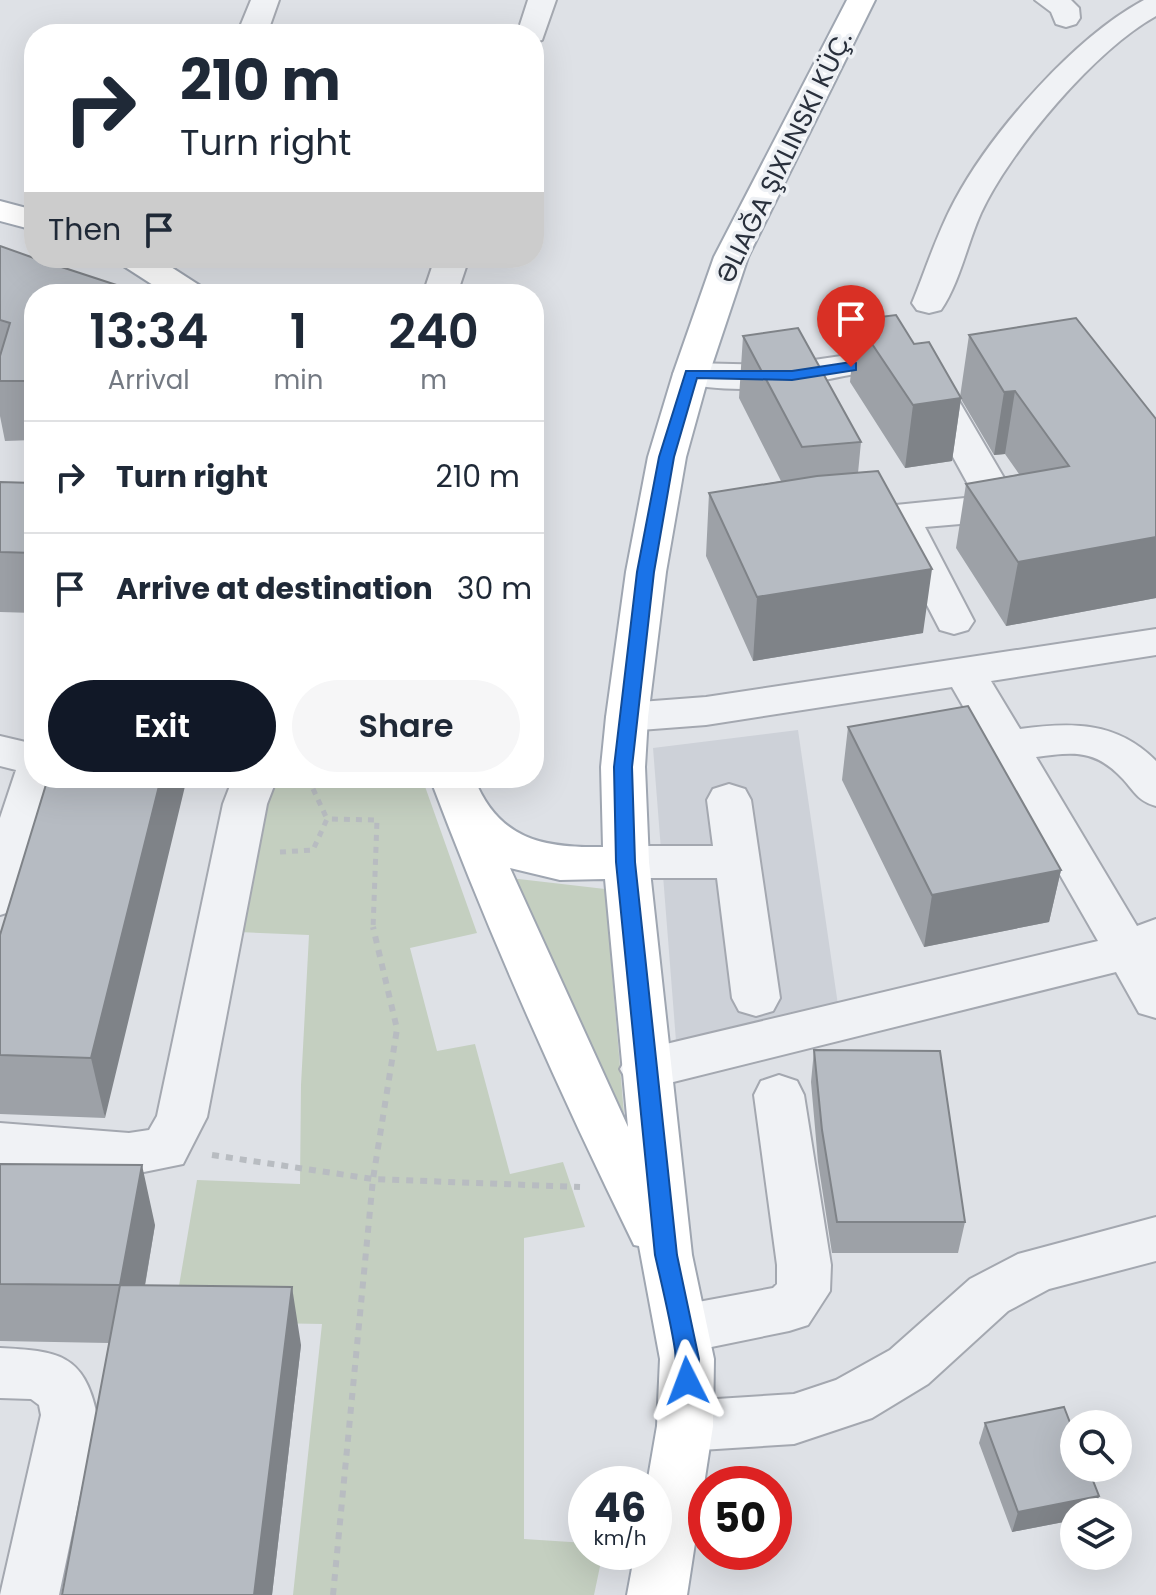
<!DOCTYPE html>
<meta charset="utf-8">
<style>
:root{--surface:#fff;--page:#f6f6f7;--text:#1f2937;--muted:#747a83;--line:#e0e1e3;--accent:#111827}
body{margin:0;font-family:Poppins,sans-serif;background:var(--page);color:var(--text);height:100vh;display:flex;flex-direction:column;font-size:30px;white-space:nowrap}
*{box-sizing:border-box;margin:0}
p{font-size:26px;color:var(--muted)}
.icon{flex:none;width:44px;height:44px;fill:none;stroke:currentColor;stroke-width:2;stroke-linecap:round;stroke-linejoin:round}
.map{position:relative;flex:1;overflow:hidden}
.panel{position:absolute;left:24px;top:284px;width:520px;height:504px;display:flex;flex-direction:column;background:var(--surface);border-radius:32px;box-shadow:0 8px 32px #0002}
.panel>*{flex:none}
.top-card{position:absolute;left:24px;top:24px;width:520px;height:244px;border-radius:32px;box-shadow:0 8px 32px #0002;background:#fff;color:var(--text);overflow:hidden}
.tools{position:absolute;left:1060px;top:1410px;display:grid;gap:16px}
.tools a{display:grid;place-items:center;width:72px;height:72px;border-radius:50%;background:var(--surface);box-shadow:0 8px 32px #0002;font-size:40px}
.speed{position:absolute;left:568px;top:1466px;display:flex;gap:16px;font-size:40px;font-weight:700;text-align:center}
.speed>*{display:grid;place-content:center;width:104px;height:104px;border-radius:50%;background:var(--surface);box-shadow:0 8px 32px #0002;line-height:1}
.speed small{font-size:20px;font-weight:400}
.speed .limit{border:12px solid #d22;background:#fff;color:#111}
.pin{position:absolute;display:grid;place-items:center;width:68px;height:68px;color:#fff;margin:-82px -34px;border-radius:50% 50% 50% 0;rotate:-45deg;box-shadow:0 0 8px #0007}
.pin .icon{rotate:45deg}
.me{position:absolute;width:88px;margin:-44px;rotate:357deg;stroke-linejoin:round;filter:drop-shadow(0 0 6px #0008)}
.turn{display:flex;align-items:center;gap:28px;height:168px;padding:0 24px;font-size:36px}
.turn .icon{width:104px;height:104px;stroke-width:2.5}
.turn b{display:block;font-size:56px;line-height:68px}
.then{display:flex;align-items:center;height:76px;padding:0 24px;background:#0003;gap:16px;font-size:30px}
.eta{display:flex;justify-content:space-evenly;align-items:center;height:136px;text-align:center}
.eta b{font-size:48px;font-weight:600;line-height:56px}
.action{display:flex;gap:16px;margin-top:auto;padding:16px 24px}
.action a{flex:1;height:92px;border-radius:48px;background:var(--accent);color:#fff;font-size:32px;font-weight:600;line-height:92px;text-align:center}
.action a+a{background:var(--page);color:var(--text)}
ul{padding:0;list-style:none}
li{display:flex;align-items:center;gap:24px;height:112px;padding:0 24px;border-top:2px solid var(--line)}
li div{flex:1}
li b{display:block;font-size:30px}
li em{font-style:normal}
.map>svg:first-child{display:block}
.built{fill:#cdd1d8}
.green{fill:#c4cfc0}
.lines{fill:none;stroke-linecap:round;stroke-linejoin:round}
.minor-casing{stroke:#a4a8b0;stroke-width:4}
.major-casing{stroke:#9fa6b1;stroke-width:4}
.path-far1{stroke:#b8bcc1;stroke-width:5;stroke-dasharray:6 6;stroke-linecap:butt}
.path{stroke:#b8bcc1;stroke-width:6;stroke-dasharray:7 7;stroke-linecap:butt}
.minor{fill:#f0f2f5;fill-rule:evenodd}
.major{fill:#fff;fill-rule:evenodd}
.wall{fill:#9da1a7}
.shaded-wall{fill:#7f8388}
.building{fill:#b6bbc2;stroke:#7f8388;stroke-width:2}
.route{fill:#1a73e8;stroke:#114b97;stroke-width:2}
.labels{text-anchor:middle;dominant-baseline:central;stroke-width:7;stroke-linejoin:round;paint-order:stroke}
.street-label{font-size:26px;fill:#29303c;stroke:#edf0f4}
</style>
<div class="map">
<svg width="1156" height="1595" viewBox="0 0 1156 1595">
<rect width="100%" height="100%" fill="#dee1e6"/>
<path class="built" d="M798,730L838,1005L676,1041L653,748Z"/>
<path class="green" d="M277,778H422L477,933L410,948L437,1051L475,1044L510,1174L563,1162L585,1227L524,1238V1539L586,1543V1552H603L594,1595H293L322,1324L173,1321L197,1180L300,1184L301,1085L309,935L238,932L258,833Z
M510,878L605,889L624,1114Z"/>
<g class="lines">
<g class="minor-casing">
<path id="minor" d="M251,0H279L267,34H237Z
M528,0H556L542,40L534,42V34H517Z
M1035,0H1071L1079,8L1080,18L1076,24L1066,27L1056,24L1051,12Z
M1144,0H1156V16C1095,50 1010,150 981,213C967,244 960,282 941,310L929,313L917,310L912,303C926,269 937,233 955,200C992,131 1075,37 1144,0Z
M435,258H469L457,294H423Z
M875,351L907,353L935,360L1014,495L1006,512L972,523L925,527L974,621L968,630L954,634L940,630L888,530L846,534L832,530L827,522L832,514L846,510L975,497L908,375C877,365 841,378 809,383C768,390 719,392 678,382L673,374L678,366L691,363L780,365Z
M1156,629V655L991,681L1020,729C1071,722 1117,721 1156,761V806C1138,801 1135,792 1123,779C1095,749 1074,752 1036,757L1137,926L1156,919V1018L1139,1013L1116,972L645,1089L628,1083L620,1069L628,1055L645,1049L1098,941L952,687L706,725L627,731L612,727L606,717L612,707L627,703L706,697Z
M0,736L34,744V778H55L23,898L16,910L0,915V818L16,770L0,766Z
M233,778H277L267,804L207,1117L183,1164L129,1175L0,1165V1123L129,1133L149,1130L157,1116L223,804Z
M729,784L745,789L751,800L780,998L773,1011L756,1016L739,1011L732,998L717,878H626L610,874L603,862L610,850L626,846H713L707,800L713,789Z
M779,1075L797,1081L804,1095L831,1265L830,1291L808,1325L789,1331L682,1353L663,1346L655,1329L663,1312L682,1305L773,1288L777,1284V1265L754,1095L761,1081Z
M1156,1217V1261L1049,1289L1008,1311L928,1384L872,1418L794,1444L685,1451L665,1444L657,1426L665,1408L685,1401L794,1394L836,1380L890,1350L970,1279L1018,1254Z
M0,1348C57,1351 84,1353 97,1415L59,1595H0L41,1415L39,1405L31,1399L0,1398Z"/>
</g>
<g class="major-casing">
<path id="major" d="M847,0H875L748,257L709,374L686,457L666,572L648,717L645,767L649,862L692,1255L714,1359L713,1426L687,1595H627L635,1552H654V1484H647L657,1426L660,1359L639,1246L634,1245C559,1092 490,937 430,778H474C498,839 542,848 603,847L601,767L606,717L626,572L648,457L673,374L714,257ZM510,868L560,880L605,879L628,1127Z
M0,201L34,210V230L0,221Z
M117,258H157L202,287L207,294H167L122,265Z"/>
</g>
<path class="path-far1" d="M308,778L327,819
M280,852L313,850L327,819L377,820L373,929"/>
<path class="path" d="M212,1155L373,1179L580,1187
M333,1595L373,1179L397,1029L373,927"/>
<use href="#minor" class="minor"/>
<use href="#major" class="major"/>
</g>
<path class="wall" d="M0,246L34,294V440L5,441L0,416Z
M856,320L914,344L960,397L969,335L1156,419V598L1006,626L956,548L966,484L1019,474L1005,454L994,455L961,399L952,461L905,468L850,382Z
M743,336L861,442L858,473L923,633L753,661L706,556L709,493L781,481L739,398Z
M0,482L34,483V613L0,612Z
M848,727L1061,870L1049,922L924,947L842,780Z
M48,778L105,1118L0,1114V935Z
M814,1050L965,1222L958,1253H832L818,1162L811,1082Z
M0,1164L155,1225L145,1286L301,1345L272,1595H62L109,1343L0,1341Z
M985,1423L1099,1496L1094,1512H1074V1520L1012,1532L979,1443Z"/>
<path class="shaded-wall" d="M1015,391L1005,454L994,455L1004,392Z
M961,398L952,461L905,468L913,405Z
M1156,537V598L1006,626L1018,562Z
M932,569L923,633L753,661L757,597Z
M161,778H187L105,1118L91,1058Z
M1061,870L1049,922L924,947L932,895Z
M142,1165L155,1225L135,1343L120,1285Z
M292,1287L301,1345L272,1595H254Z
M1099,1496L1094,1512H1074V1520L1012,1532L1018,1512Z"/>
<path class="building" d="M0,246L34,258L144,294H34V381H0V356L10,323L0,320Z
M896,315L914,344L929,342L961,398L913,405L856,320Z
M1076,318L1156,419V537L1018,562L966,484L1069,466L1015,391L1004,392L969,335Z
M798,328L861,442L802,447L743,336Z
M878,471L932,569L757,597L709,493L817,476Z
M0,482L34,483V553L0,552Z
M968,706L1061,870L932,895L848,727Z
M48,778H161L91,1058L0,1055V935Z
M814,1050L940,1051L965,1222H837L822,1130Z
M0,1164L142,1165L120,1285L0,1284Z
M120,1285L292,1287L254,1595H62Z
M1064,1407L1074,1433V1468H1088L1099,1496L1018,1512L985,1423Z"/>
<path class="route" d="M851,362L856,363V370L792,380L697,378L674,457L654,572L632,767L635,862L677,1255L699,1359L695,1388L687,1391L679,1388C673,1377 677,1363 675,1350C670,1318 662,1286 655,1255L616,862L614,767L637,572L659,457L686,371H792Z"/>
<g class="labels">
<g class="street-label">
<text transform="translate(784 157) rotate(-64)">ƏLIAĞA ŞIXLINSKI KÜÇ.</text>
</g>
</g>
</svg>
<div class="tools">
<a><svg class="icon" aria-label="search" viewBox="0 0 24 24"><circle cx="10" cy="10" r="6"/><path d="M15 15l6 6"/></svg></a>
<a><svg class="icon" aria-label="layers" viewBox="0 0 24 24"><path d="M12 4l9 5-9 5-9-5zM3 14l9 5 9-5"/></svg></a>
</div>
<div class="speed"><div>46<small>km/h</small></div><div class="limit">50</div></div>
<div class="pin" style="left:851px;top:367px;background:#d93025"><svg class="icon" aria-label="arrive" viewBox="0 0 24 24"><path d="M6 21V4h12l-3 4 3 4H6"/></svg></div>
<svg class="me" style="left:687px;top:1381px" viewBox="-20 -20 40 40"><path d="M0-17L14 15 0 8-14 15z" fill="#1a73e8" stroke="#fff" stroke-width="4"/></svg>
<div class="top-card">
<div class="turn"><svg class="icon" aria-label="right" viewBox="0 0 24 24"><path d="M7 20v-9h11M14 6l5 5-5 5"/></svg><div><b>210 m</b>Turn right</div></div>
<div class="then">Then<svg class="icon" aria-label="arrive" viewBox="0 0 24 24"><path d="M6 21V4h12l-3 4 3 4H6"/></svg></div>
</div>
<section class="panel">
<div class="eta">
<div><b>13:34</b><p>Arrival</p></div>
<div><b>1</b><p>min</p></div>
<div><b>240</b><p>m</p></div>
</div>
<ul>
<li><svg class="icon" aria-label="right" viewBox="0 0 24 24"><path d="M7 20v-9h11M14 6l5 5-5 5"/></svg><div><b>Turn right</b></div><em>210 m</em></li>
<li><svg class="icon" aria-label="arrive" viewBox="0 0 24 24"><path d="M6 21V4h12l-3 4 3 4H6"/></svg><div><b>Arrive at destination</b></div><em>30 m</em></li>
</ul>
<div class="action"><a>Exit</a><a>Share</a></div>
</section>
</div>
